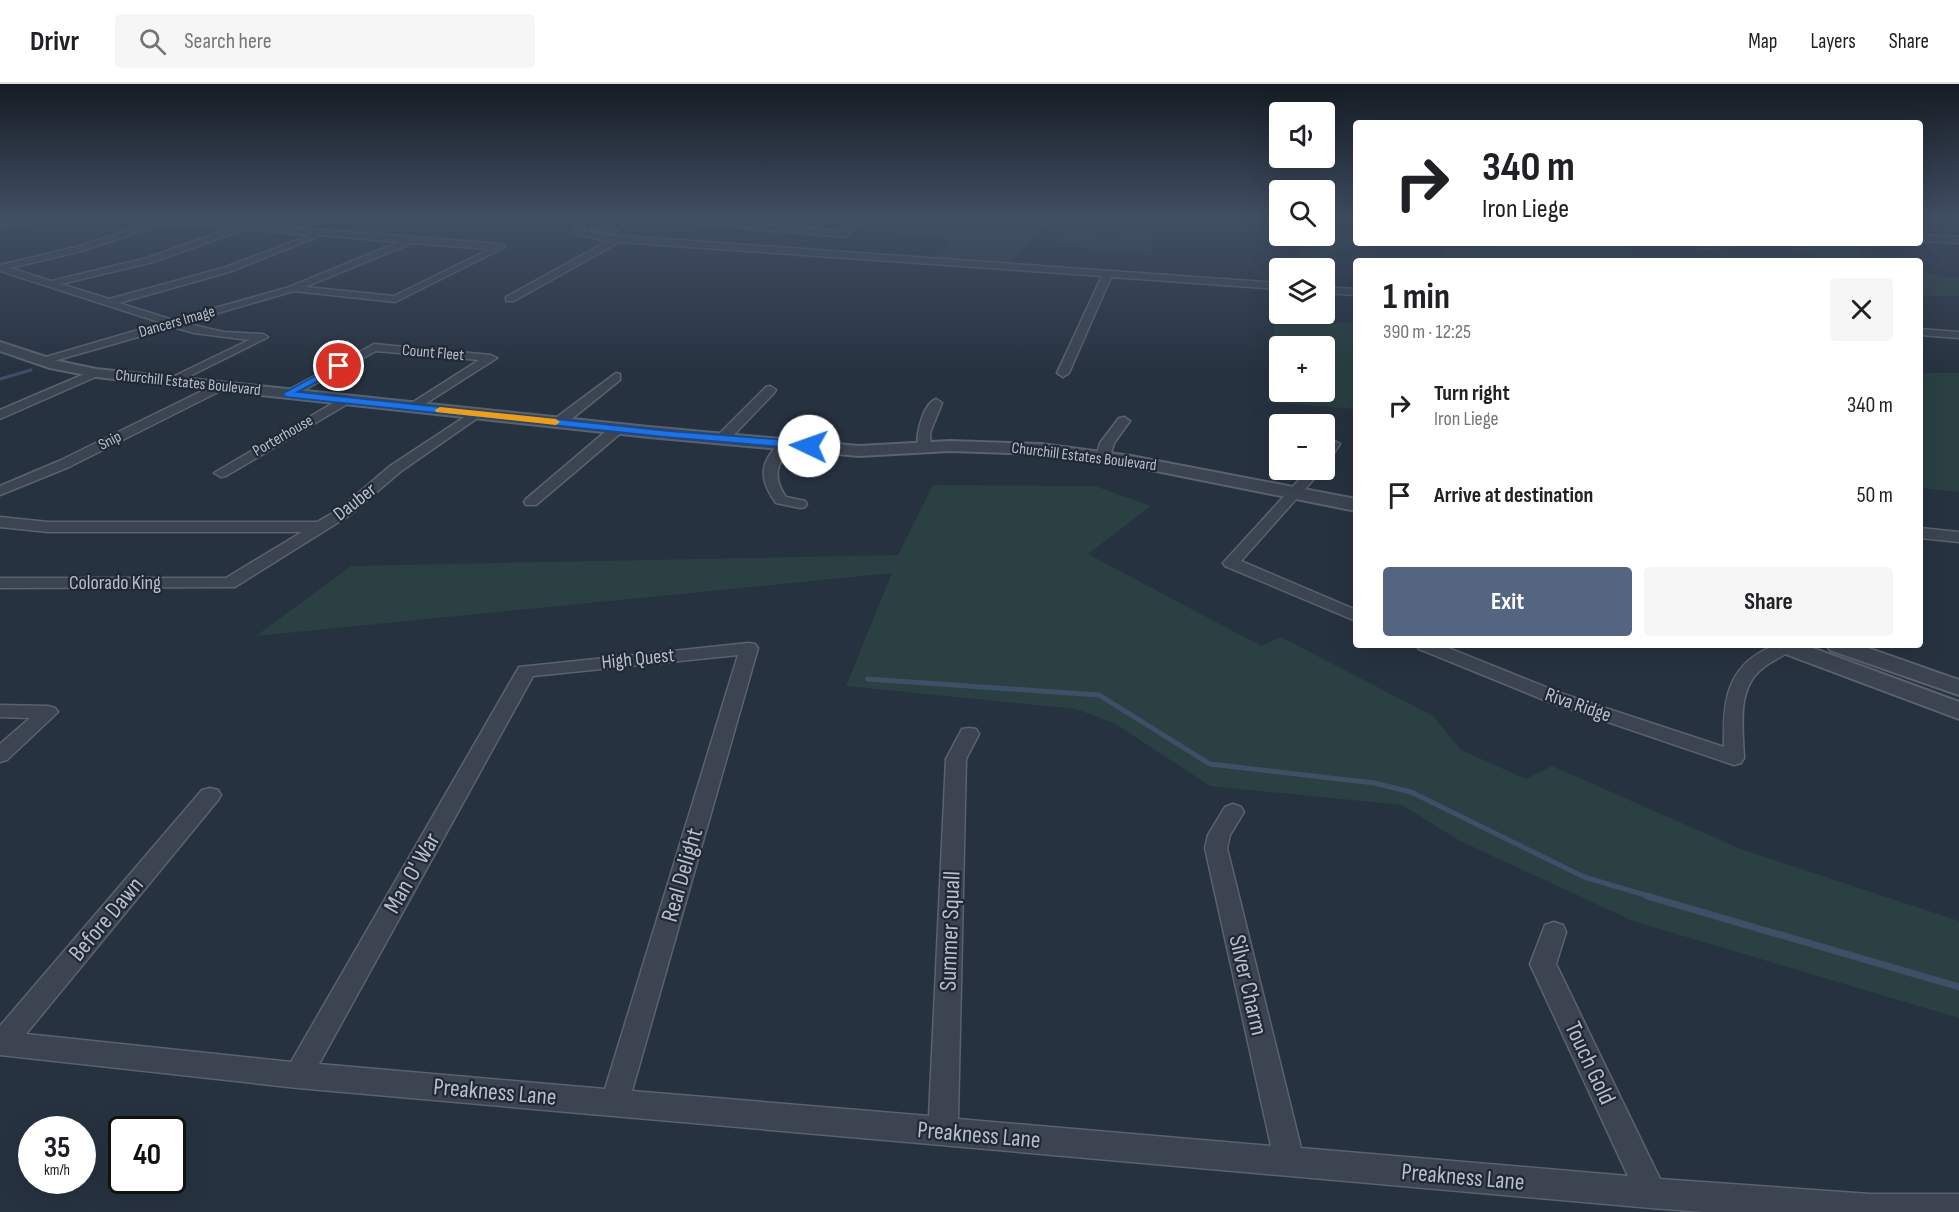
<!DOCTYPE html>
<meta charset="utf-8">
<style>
:root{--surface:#fff;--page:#f6f6f6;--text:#202124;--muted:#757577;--line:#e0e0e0;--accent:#546581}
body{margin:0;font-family:"Sofia Sans Condensed",sans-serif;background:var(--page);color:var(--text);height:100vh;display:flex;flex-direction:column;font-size:22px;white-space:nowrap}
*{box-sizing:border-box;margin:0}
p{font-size:20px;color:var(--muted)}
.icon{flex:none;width:33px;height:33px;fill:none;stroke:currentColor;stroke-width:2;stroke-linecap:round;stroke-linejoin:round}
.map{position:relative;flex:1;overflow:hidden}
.panel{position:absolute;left:1353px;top:174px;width:570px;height:390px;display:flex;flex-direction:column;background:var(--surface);border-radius:6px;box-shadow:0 6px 24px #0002}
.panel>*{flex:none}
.hud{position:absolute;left:1353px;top:36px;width:570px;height:126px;border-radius:6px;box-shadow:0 6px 24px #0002;background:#fff;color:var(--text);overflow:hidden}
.buttons{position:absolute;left:1269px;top:18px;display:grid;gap:12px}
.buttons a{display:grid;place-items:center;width:66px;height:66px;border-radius:6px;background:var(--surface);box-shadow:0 6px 24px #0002;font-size:30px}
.speed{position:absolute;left:18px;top:1032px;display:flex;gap:12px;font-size:30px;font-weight:700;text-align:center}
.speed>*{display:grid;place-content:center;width:78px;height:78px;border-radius:50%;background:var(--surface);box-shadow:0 6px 24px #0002;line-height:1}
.speed small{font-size:15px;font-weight:400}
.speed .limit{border:3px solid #111;border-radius:9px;background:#fff;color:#111}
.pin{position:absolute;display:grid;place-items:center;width:51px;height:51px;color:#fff;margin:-26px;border:3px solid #fff;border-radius:50%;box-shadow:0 2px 6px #0007}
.me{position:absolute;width:66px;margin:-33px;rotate:273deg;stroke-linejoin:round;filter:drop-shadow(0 0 4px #0008)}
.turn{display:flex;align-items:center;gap:21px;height:126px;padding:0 30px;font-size:27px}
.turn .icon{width:78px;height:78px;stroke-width:2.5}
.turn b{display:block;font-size:42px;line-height:51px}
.round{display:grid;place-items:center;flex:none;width:63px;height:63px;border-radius:6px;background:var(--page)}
.overview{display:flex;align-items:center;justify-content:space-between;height:102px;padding:0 30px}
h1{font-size:36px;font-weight:700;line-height:45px}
.cta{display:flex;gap:12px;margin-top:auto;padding:12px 30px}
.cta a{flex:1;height:69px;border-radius:6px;background:var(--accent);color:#fff;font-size:24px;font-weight:700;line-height:69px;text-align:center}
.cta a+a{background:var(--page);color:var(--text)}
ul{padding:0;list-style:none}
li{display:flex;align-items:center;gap:18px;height:90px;padding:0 30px}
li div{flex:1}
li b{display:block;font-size:22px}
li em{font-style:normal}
header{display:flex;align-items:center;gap:36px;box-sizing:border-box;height:84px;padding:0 30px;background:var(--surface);border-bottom:2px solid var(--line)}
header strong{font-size:28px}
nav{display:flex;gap:33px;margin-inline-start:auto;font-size:21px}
.search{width:420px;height:54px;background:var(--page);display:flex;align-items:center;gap:15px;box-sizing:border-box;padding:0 21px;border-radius:6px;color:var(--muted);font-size:22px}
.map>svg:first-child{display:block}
.green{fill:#2a4042;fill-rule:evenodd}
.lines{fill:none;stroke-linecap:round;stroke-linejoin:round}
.stream-far2{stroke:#3e4f68;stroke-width:3}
.stream-far1{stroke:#3e4f68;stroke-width:5}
.stream{stroke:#3e4f68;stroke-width:7}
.minor-casing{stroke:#59626d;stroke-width:3}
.tertiary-casing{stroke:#59626d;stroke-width:4}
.primary-casing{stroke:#454d59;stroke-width:4}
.minor{fill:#3b4450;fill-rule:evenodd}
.tertiary{fill:#3b4450;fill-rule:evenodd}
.primary{fill:#596370;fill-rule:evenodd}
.route{fill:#1a73e8;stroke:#114b97;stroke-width:1.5}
.slow{fill:#f59e0b}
.labels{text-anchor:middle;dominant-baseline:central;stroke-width:4.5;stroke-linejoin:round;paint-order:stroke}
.far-street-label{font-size:16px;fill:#b8bfca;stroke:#202935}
.street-label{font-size:20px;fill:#b8bfca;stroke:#202935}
.near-street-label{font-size:24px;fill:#b8bfca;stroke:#202935}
</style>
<header>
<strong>Drivr</strong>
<div class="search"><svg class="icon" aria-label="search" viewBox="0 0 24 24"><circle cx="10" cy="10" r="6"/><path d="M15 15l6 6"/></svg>Search here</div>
<nav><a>Map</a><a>Layers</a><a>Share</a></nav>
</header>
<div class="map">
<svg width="1959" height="1128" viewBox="0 0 1959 1128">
<rect width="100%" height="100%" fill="#273240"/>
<path class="green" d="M977,132H1053L1009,180L937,175L953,156L898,152L907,143L971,136Z
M1061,132H1167L1154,139L1152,171L1100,167L1057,158V149L1089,146L1113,153L1124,137Z
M1325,132H1356L1357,159L1339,163L1321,177L1303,178L1298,152H1324Z
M1491,159H1630L1626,161L1639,177H1445V165L1493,163Z
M1666,159H1916L1859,166L1866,177H1838L1779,161L1704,166Z
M1920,188L1959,195V212H1920Z
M1356,239V325L1268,318L1275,240ZM1280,262H1324V308H1280Z
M1920,289H1959V408L1920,404Z
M933,401L1095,402L1151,422L1088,470L1261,562L1281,553L1433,632L1461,666L1526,695L1552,682L1741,765L1959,837V934L1633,837L1460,757L1402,721L1210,702L1114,639L1076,625L846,602L892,489L256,552L351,482L898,471Z"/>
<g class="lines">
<path class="stream-far2" d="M0,295L31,286"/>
<path class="stream-far1" d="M868,595L1099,611L1210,680L1374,699L1411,708L1584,793L1652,813"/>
<path class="stream" d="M1647,812L1959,903"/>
<g class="minor-casing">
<path id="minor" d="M132,132L244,140L267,132H279L257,141L501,160L505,163L395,218L294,207L184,239L224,248L263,250L268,253L172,301L168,302L162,298L249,256L194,249L173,243L47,279H39V275L162,239L0,187V181L76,163L154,138L131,136ZM164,139L232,144L147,174L51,197L10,184L82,167ZM245,145L311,151L223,184L109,215L61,200L153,178ZM322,151L399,158L289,203L173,236L119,219L229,188ZM412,159L490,165L394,212L305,203Z
M579,132H587L582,142L584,146L606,151L1280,199V205L1111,193L1069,289L1063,293L1057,289L1102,192L619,158L514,217H506V213L608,157L577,150L574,142Z
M594,132H602L600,142L618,147V151L592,145Z
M664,132L843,147L862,132H871L845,153L701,140Z
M1920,151L1959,153V159L1920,157Z
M1324,203L1356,205V211L1324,209Z
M1920,245L1959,248V254L1920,251Z
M374,260L491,271L497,274L414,327L408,323L410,320L479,276L376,267L291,313H283L281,310Z
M96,285L102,289L100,291L0,335V326Z
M616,289L620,290V296L563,342H553L552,339L553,336Z
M218,299L224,303L222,306L69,383L0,411V402L59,377Z
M770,302L776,306L774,309L727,358H717L715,355L717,352L766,303Z
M345,312L349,313L351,316L349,319L226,392L221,393L214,389Z
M936,315L942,319L930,349L931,363L924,367L919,366C914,354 923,320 936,315Z
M475,326L479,327L481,330L479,333L400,388L350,431L235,503L0,504V494H226L302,448H48L0,443V433L48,438H317L340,425L390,382Z
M1124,333L1130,337L1114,359L1110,373L1103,377L1098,376L1096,373L1100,359L1119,334Z
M617,341L624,345L622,348L536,421H526L524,418L526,415L612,342Z
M785,356L792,360C778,378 771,392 786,413L805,417L807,420L805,423L800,424L776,419C764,402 758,387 771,369C775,363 778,358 785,356Z
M1333,356L1340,360L1329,376L1324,377V363L1328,357Z
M1308,386H1322L1241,477L1356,526V537L1225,482L1223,479Z
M1920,444L1959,448V458L1920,454Z
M749,559L755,560L758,564L632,1007L929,1032L946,675L962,645L969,644L976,645L979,650L966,675L958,1035L1271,1062L1205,764L1208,751L1225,723L1233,720L1241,723L1244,728L1230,751L1227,764L1301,1064L1628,1092L1530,880L1545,841L1554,838L1563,841L1566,848L1556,880L1660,1095L1870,1110H1959V1128H1704L1651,1124L298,1004L0,971V942L202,706L210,704L218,706L221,711L218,716L26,950L291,978L519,583ZM738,571L605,1005L319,980L533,592Z
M1416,561H1441L1563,610L1724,663C1723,626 1724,590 1759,569C1771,562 1781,559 1794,562C1787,572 1772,576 1763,584C1736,604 1743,645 1744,674L1741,679L1734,681L1549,618L1419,565Z
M0,621L48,622L55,624L58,628L7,676L0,678V660L30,634L0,633Z"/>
</g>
<g class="tertiary-casing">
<path id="tertiary" d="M0,258L58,277L96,285L649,343L859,362L950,357L1041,360L1131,372L1356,415V427L1131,382L1041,370L950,367L859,372L649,353L96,293L50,284L0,267Z
M1772,561H1804L1959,618V635L1775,566Z
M1827,561H1859L1959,596V611L1830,566Z"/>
</g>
<g class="primary-casing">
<path id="primary" d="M20,132H46L45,135L0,144V136Z"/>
</g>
<use href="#minor" class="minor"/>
<use href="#tertiary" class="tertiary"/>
<use href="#primary" class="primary"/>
</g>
<linearGradient id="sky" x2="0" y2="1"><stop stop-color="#151c23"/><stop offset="0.46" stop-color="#414f64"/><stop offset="1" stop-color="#414f64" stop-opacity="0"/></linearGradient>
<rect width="1959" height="290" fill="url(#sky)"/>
<path class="route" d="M339,279L344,282L342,284L297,308L667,347L809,358L814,362L809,365L667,353L287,313L282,310Z"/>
<path class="slow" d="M440,323L556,335L560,338L556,341L436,328L435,326Z"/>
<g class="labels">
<g class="far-street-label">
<text transform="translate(177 238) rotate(-16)">Dancers Image</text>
<text transform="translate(433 269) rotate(5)">Count Fleet</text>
<text transform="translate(188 299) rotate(6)">Churchill Estates Boulevard</text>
<text transform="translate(283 352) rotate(-30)">Porterhouse</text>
<text transform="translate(110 357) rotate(-27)">Snip</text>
<text transform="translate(1084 373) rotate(7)">Churchill Estates Boulevard</text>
</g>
<g class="street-label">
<text transform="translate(355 418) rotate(-38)">Dauber</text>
<text x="115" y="499">Colorado King</text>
<text transform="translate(638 575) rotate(-6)">High Quest</text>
<text transform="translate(1578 621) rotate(19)">Riva Ridge</text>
</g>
<g class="near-street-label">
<text transform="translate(412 789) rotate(-60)">Man O' War</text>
<text transform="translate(682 791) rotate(-74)">Real Delight</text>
<text transform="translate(106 835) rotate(-50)">Before Dawn</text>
<text transform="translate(950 847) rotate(-88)">Summer Squall</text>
<text transform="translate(1248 901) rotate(77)">Silver Charm</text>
<text transform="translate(1590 979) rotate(65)">Touch Gold</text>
<text transform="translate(495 1008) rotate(5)">Preakness Lane</text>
<text transform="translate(979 1051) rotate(5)">Preakness Lane</text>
<text transform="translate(1463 1093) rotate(5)">Preakness Lane</text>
</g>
</g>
</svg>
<div class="buttons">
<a><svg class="icon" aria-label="sound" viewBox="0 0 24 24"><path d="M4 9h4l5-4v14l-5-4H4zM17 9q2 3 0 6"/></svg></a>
<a><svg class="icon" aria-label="search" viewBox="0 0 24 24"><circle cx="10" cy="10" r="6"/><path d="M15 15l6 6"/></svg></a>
<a><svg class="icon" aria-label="layers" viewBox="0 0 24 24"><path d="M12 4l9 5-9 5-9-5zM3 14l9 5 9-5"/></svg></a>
<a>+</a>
<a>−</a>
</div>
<div class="speed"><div>35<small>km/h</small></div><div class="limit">40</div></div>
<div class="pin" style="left:339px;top:282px;background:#d93025"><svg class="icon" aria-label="arrive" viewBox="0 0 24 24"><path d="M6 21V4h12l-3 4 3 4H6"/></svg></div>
<svg class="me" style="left:809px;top:362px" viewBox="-20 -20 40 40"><circle r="19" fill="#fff"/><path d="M0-13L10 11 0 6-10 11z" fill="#1a73e8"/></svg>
<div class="hud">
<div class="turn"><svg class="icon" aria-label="right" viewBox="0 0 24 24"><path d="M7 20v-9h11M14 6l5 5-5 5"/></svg><div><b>340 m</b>Iron Liege</div></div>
</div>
<section class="panel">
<div class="overview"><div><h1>1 min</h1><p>390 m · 12:25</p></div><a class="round"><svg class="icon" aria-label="close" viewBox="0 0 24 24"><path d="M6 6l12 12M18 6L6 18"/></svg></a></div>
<ul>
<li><svg class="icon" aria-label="right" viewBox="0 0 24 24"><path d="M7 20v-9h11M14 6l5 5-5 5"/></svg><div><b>Turn right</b><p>Iron Liege</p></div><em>340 m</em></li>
<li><svg class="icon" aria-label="arrive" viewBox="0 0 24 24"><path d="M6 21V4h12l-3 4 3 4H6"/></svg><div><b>Arrive at destination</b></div><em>50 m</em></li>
</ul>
<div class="cta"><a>Exit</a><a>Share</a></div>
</section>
</div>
